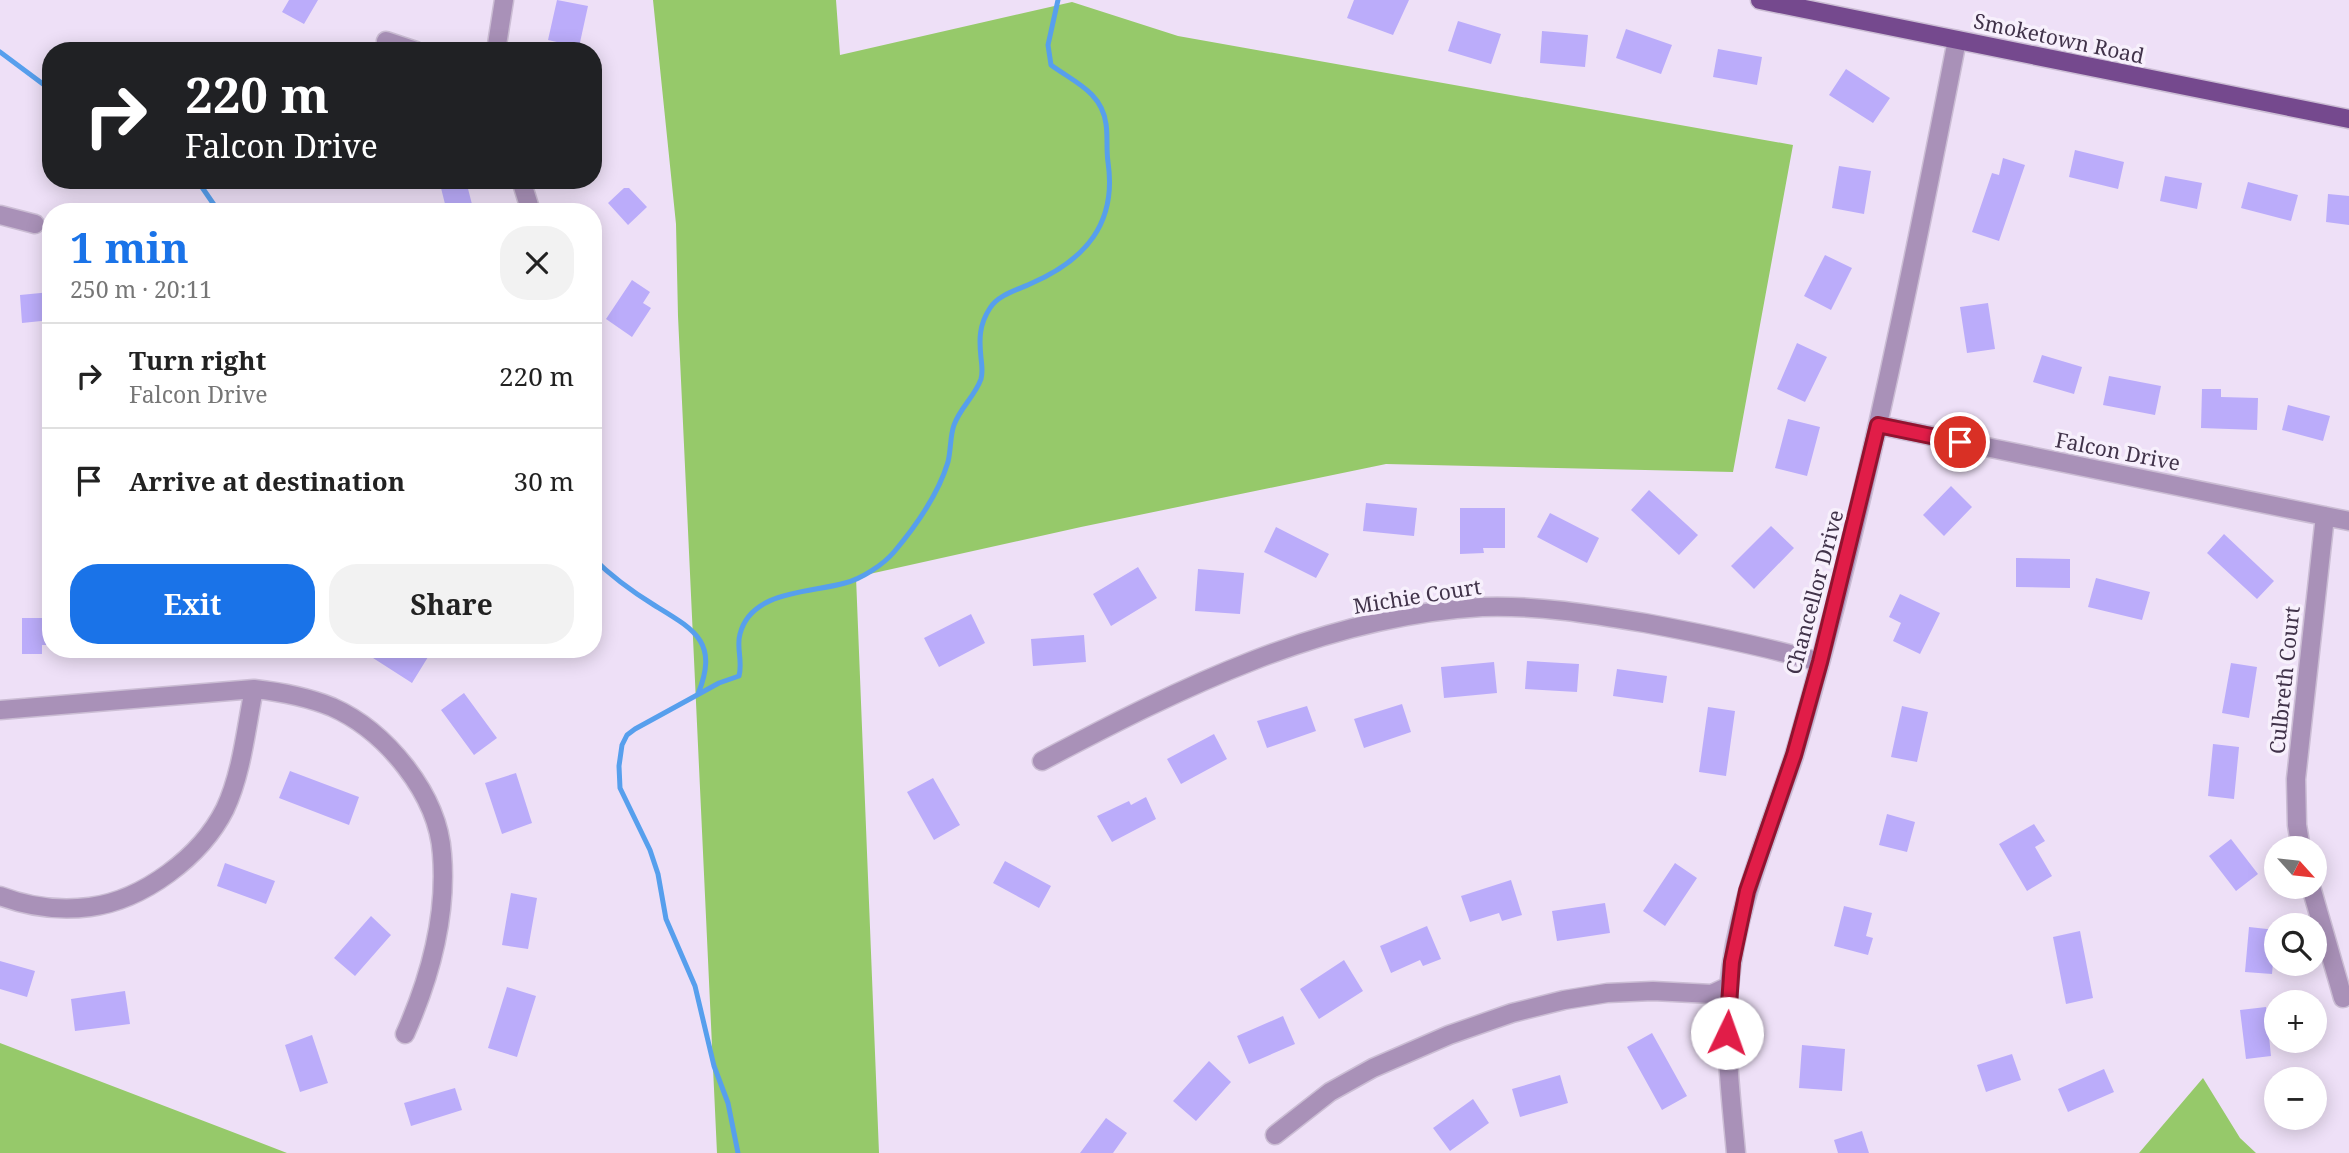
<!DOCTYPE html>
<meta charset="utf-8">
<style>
:root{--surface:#fff;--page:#f2f2f2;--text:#222;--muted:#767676;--line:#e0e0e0;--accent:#1a73e8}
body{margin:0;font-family:"Noto Serif",serif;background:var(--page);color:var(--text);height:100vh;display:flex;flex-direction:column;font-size:26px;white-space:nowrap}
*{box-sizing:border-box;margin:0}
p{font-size:23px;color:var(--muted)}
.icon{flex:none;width:38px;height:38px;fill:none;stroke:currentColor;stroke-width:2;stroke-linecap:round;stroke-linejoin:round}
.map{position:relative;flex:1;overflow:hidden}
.drawer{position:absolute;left:42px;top:203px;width:560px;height:455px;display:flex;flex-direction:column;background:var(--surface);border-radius:28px;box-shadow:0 4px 18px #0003}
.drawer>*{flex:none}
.top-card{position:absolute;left:42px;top:42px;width:560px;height:147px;border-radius:28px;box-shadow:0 4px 18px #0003;background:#202124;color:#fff;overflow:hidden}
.needle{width:46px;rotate:117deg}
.buttons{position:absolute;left:2264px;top:836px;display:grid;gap:14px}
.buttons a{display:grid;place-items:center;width:63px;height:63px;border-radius:50%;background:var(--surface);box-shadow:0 4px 18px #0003;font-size:35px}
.pin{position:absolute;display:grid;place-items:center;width:60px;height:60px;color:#fff;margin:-30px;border:4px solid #fff;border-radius:50%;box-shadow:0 2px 7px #0007}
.me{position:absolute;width:77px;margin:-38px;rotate:3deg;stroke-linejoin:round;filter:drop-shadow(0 0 5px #0008)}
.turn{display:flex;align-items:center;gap:24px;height:147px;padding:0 28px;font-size:32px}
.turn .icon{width:91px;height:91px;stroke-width:2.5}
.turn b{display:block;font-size:49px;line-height:60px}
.round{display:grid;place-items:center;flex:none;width:74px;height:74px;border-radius:28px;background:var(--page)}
.overview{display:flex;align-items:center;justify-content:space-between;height:119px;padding:0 28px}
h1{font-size:42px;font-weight:700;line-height:52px;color:var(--accent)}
.button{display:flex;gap:14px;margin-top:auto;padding:14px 28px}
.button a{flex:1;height:80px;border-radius:28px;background:var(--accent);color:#fff;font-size:28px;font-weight:700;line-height:80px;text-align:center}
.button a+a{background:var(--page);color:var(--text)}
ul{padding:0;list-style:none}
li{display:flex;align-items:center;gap:21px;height:105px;padding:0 28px;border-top:2px solid var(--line)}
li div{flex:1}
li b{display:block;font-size:26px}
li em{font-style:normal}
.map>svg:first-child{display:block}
.green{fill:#96c96a}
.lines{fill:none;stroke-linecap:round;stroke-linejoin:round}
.stream{stroke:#579fed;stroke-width:5}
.building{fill:#bbacfa}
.minor-casing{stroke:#cbbdd4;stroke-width:21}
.major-casing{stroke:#cbbdd4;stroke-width:21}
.minor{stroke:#a991b8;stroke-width:18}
.major{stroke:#75498e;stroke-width:18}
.route-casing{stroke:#92132f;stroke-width:18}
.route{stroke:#e11d48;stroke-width:12}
.labels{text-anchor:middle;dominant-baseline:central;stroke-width:7;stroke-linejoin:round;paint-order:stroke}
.street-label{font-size:21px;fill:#41334a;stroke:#f7f0fc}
</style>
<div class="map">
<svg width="2349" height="1153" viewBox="0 0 2349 1153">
<rect width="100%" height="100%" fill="#eee0f7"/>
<path class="green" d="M653,0H836L840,55L1072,2L1178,36L1793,145L1733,472L1386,464L1081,527L856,577L879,1153H717L678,316L676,224Z
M0,1043L287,1153H0Z
M2203,1078L2240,1138L2256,1153H2139Z"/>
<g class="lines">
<path class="stream" d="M0,52L51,90
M197,180L219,212
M593,558C611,576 633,592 654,605C695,630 719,642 698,694
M738,1153L728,1103L714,1066L695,986L666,919L658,874L650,850L620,788L619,766L622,745L627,735L635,729L719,683L739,676C743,661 736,647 740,634C751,590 811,593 845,583C861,579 883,565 894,552C916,526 938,495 948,462C951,450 950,436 954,425C960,408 975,396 981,379C983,372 982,366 981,358C979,339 979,325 990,308C998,295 1017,290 1030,284C1086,260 1117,223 1108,162C1106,149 1108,137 1106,124C1102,92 1074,82 1051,65L1048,45L1058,0"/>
</g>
<path class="building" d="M289,0H318L304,24L282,12Z
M557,0L588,6L579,47L548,40Z
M1354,0H1409L1393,35L1347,18Z
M1458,21L1501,34L1491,64L1448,51Z
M1626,29L1672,45L1661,74L1616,58Z
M1542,31L1588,35L1585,67L1540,63Z
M1718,49L1762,57L1757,85L1713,77Z
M1846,69L1890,98L1873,123L1829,95Z
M2075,150L2124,162L2118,189L2069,177Z
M2003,158L2025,165L1999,241L1972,232L1992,173L1999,175Z
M1839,166L1871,171L1864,214L1832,208Z
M2165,176L2202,183L2197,209L2160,201Z
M466,181L474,212H447L441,188Z
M2248,182L2298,195L2291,221L2241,208Z
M624,188H629L647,207L628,225L608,203Z
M2328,194L2349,196V225L2326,222Z
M1825,255L1852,268L1831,310L1804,296Z
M632,280L650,292L643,303L651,308L632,337L606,319Z
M51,292V320L22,323L20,295Z
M1988,303L1995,349L1967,353L1960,307Z
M1797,343L1827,357L1805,402L1777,389Z
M2042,355L2082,367L2074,394L2033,382Z
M2109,376L2161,386L2155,415L2103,405Z
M2202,389H2221V397L2258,398L2257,430L2201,428Z
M2288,405L2330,416L2323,441L2282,430Z
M1788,419L1820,427L1807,476L1775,468Z
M1951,486L1972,507L1944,536L1923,515Z
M1649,490L1698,535L1679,555L1631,510Z
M1366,503L1417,508L1414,536L1363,531Z
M1460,508H1505V548H1483L1484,553L1460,554Z
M1550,513L1599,538L1587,563L1537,537Z
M1771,526L1794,548L1754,589L1731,566Z
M1276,527L1329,554L1316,578L1264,552Z
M2224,534L2274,581L2257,599L2207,553Z
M2016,558L2070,559V588L2016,587Z
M1138,567L1157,598L1111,626L1093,594Z
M1198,569L1244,573L1240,614L1195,611Z
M2096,578L2150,592L2142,620L2088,607Z
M1900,594L1940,613L1920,654L1893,641L1901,623L1889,617Z
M971,614L985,643L939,667L924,638Z
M22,618H51V645H42V654H22Z
M1084,635L1086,662L1033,666L1031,639Z
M359,649H415L428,657L412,683Z
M1527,661L1579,664L1577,692L1525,689Z
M1494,662L1497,693L1444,698L1441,667Z
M2231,663L2257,667L2249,718L2222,713Z
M1617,669L1667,676L1663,703L1613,696Z
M464,693L497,738L474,755L441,710Z
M1402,704L1411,732L1364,748L1354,719Z
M1307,706L1316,731L1267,748L1257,721Z
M1902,706L1928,712L1917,762L1891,757Z
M1708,707L1735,711L1726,776L1699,772Z
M1214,734L1227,759L1181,784L1167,759Z
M2213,744L2239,747L2234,799L2208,796Z
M290,771L359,797L349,825L279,798Z
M516,773L532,823L502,834L485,783Z
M933,778L960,825L934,840L907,792Z
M1146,797L1156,819L1112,842L1097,816L1129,801L1131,805Z
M1887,814L1915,822L1907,852L1879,845Z
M2034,824L2045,841L2035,847L2052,876L2027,891L1999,844Z
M2231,839L2258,874L2236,891L2209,856Z
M1005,861L1051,886L1039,908L993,883Z
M225,863L275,881L266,904L217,886Z
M1675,863L1697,878L1665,926L1643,911Z
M1511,880L1522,915L1502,921L1499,913L1470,922L1461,896Z
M511,893L537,898L528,949L502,945Z
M1605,903L1610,933L1557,941L1552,911Z
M1844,906L1872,913L1866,936L1873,938L1868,955L1834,946Z
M371,916L391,935L355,976L334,958Z
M1427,926L1441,959L1423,966L1420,960L1391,973L1380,946Z
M2249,927L2276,930L2272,974L2245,972Z
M2080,931L2093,998L2066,1004L2053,937Z
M1344,960L1363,991L1319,1019L1300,989Z
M0,961L35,971L27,997L0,989Z
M507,987L536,996L517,1057L488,1048Z
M125,991L130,1024L75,1031L71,999Z
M2266,1007L2271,1056L2246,1059L2240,1010Z
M1283,1016L1295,1044L1249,1064L1237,1036Z
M1652,1033L1687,1096L1662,1110L1627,1047Z
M312,1035L328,1083L300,1092L285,1045Z
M1802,1045L1845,1049L1842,1091L1799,1088Z
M2012,1054L2021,1080L1986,1092L1977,1065Z
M1209,1061L1231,1082L1196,1121L1173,1101Z
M2104,1069L2114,1092L2068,1112L2058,1089Z
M1560,1075L1568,1103L1520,1117L1512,1089Z
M455,1088L462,1110L411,1126L404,1103Z
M1473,1099L1489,1123L1450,1151L1433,1128Z
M1106,1118L1127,1133L1113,1153H1080Z
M1862,1131L1869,1153H1838L1834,1140Z"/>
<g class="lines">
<g class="minor-casing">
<path id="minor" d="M386,41L416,51
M496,51L504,0
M521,180L531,212
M0,215L35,224
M1878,425L2349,521
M0,710L254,689C281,692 307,697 332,707C386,731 438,794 442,854C447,915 430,978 405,1034
M1042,761C1180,688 1324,616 1482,607C1537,605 1591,614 1645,623C1704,634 1762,646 1820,662
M2301,849L2297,825L2296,779L2325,516
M2311,887L2343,998
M0,896C29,907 60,911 90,907C143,900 201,857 225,809C242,773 246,728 254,689
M1275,1135L1330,1092L1373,1068L1449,1035L1512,1013L1564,1000L1607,993L1653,991L1712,994L1729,986
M1736,1153C1731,1098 1724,1043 1729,987C1736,906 1769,832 1794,756C1809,706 1822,656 1835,606C1882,419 1920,230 1957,40"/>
</g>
<g class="major-casing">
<path id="major" d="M1760,0L2349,119"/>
</g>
<use href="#minor" class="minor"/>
<use href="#major" class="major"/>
</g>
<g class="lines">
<g class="route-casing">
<path id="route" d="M1727,1033L1732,962L1747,891L1794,755L1820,662L1878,425L1960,442"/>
</g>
<use href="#route" class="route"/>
</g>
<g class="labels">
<g class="street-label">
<text transform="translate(2059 38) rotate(12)">Smoketown Road</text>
<text transform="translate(2118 451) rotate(11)">Falcon Drive</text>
<text transform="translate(1814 592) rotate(-75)">Chancellor Drive</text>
<text transform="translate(1417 596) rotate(-9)">Michie Court</text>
<text transform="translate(2284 680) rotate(-84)">Culbreth Court</text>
</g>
</g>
</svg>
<div class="buttons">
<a><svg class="needle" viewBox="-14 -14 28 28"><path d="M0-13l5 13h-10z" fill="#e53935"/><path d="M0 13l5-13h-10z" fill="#767676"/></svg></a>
<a><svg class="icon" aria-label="search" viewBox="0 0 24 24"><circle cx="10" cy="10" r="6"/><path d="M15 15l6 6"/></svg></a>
<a>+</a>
<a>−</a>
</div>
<div class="pin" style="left:1960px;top:442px;background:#d93025"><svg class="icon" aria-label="arrive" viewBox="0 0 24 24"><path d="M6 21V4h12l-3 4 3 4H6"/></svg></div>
<svg class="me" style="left:1727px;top:1033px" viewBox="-20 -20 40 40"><circle r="19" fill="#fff"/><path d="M0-13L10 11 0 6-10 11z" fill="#e11d48"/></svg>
<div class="top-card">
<div class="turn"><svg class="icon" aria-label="right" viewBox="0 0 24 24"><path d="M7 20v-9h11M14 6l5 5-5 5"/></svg><div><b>220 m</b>Falcon Drive</div></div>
</div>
<section class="drawer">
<div class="overview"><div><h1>1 min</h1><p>250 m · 20:11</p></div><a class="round"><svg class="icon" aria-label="close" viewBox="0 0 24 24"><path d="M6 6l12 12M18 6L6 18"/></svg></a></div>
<ul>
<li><svg class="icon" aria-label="right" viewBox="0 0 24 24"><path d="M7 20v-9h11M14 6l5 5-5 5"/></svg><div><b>Turn right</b><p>Falcon Drive</p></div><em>220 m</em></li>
<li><svg class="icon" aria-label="arrive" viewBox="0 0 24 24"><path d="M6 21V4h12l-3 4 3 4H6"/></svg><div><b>Arrive at destination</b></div><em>30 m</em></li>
</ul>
<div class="button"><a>Exit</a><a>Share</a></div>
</section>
</div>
